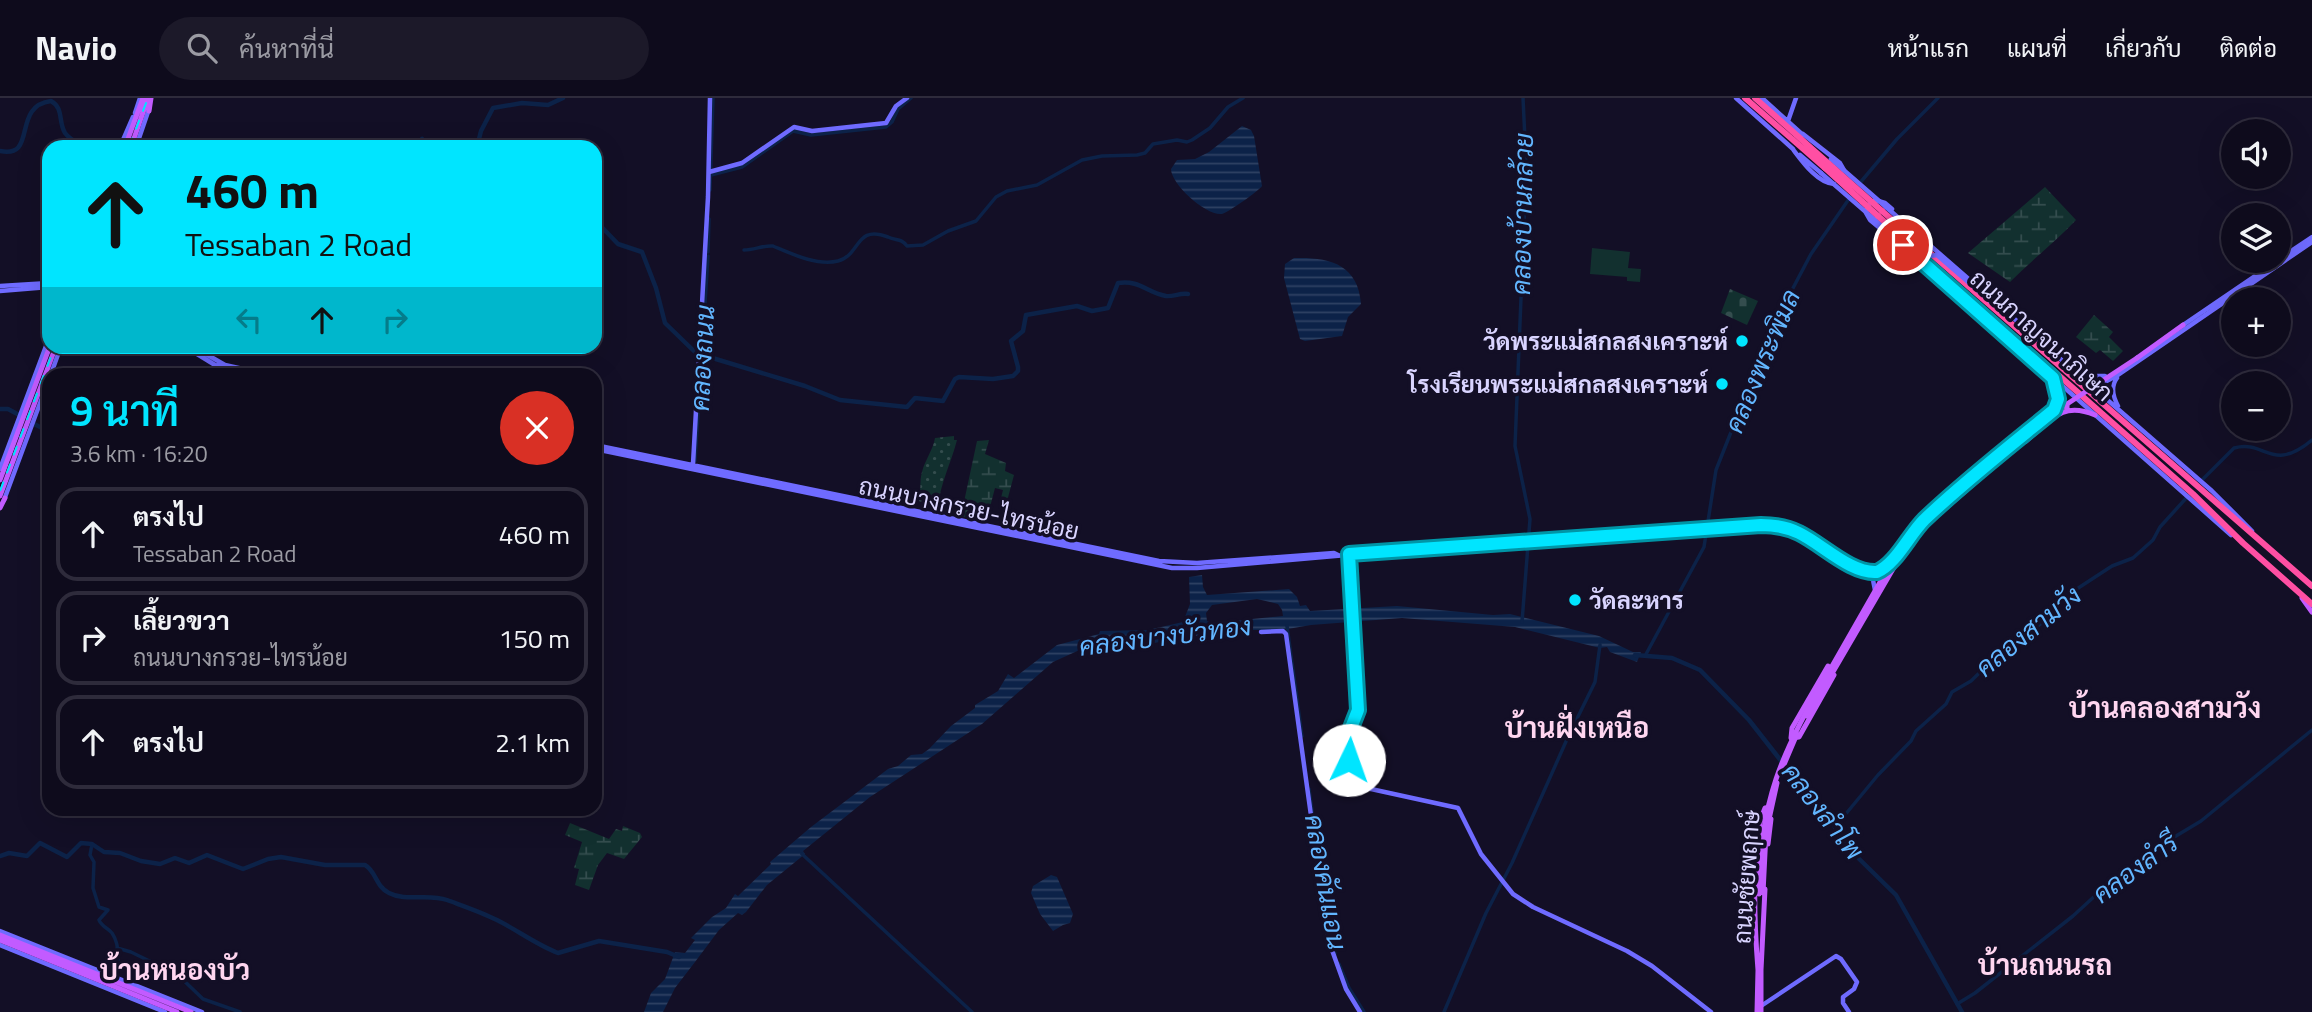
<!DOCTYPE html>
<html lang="th">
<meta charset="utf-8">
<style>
:root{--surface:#0e0b1c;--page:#1c1929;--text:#f1f3f6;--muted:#9b9ba3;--line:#2e2b3b;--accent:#00e5ff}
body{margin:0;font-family:"Titillium Web",Sarabun,sans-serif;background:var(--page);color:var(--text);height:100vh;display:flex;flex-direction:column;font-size:26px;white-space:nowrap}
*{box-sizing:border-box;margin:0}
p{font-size:23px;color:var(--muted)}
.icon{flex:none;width:38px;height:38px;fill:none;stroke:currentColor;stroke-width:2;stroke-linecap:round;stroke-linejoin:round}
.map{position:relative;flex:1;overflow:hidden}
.sheet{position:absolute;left:42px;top:270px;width:560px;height:448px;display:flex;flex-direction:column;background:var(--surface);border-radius:21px;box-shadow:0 7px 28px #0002,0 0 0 2px var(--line)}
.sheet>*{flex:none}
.top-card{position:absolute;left:42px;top:42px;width:560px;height:214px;border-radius:21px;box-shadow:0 7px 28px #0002,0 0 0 2px var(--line);background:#00e5ff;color:#111;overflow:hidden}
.buttons{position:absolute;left:2221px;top:21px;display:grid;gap:14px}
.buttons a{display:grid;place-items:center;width:70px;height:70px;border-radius:50%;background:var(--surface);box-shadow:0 7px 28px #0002,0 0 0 2px var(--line);font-size:35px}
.pin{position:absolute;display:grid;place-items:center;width:60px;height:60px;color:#fff;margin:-30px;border:4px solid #fff;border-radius:50%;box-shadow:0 2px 7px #0007}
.me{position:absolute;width:77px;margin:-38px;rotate:3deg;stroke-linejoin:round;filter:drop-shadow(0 0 5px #0008)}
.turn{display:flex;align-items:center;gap:24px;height:147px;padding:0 28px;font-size:32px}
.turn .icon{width:91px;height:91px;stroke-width:2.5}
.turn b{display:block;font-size:49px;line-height:60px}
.lanes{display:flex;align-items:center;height:66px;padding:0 28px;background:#0003;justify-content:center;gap:35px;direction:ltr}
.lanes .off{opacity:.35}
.round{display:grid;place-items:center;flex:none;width:74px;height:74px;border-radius:37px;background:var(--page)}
.head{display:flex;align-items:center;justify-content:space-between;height:119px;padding:0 28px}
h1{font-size:42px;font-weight:600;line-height:52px;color:var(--accent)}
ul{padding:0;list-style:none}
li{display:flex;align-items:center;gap:21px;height:94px;margin:0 14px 10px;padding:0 14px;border:4px solid var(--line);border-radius:21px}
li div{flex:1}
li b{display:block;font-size:26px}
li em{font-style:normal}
header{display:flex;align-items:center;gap:42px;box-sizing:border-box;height:98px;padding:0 35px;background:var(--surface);border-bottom:2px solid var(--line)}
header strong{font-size:33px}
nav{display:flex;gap:38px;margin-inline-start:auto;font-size:24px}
.search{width:490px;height:63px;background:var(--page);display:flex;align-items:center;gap:18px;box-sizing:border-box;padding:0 24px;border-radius:38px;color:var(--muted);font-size:26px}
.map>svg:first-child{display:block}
.grass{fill:url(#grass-dots)}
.wetland{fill:url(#wetland-marsh)}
.cemetery{fill:url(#cemetery-stones)}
.green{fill:#12302f}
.water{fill:url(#water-rules);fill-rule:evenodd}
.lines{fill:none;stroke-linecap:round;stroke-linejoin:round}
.canal{stroke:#0c2248;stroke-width:3.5}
.river{stroke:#0c2248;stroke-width:4.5}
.secondary{stroke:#6f6bff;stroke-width:4.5}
.primary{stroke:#c25bff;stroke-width:5}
.highway{stroke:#ff4fa3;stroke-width:6}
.rail{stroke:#00e5ff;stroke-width:2;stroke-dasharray:10 9;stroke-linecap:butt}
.secondary-bridge{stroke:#6f6bff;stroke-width:4.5}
.primary-bridge{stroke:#c25bff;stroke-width:5}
.highway-bridge{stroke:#ff4fa3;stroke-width:6}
.route-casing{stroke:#0095a6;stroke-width:18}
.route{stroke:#00e5ff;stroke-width:12}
.poi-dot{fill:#00e5ff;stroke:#130f26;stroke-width:2.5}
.labels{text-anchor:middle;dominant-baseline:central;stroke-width:7;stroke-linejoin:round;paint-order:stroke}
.street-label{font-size:24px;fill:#d9d4ff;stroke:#130f26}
.poi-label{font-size:24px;font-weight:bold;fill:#d9d4ff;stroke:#130f26;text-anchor:end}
.water-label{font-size:26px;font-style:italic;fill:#62b6ff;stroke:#130f26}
.quarter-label{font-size:28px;font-weight:bold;fill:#ffd6f0;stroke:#130f26}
</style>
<header>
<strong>Navio</strong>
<div class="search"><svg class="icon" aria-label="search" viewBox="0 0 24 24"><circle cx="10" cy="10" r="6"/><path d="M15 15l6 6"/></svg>ค้นหาที่นี่</div>
<nav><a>หน้าแรก</a><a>แผนที่</a><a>เกี่ยวกับ</a><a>ติดต่อ</a></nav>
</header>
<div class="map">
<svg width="2312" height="914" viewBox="0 0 2312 914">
<defs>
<pattern id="grass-dots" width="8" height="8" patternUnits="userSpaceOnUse" patternTransform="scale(1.75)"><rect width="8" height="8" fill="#12302f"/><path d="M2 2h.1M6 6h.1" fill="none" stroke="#344d4e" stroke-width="1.8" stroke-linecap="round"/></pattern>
<pattern id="wetland-marsh" width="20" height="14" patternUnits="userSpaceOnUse" patternTransform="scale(1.75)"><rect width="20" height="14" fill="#12302f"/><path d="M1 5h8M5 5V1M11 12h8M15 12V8" fill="none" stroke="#344d4e"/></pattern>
<pattern id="cemetery-stones" width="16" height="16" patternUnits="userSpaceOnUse" patternTransform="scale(1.75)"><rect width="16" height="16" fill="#12302f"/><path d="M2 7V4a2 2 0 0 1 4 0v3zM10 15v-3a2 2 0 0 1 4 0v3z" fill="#344d4e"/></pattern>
<pattern id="water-rules" width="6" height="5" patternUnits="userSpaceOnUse" patternTransform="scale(1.75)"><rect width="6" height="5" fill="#0c2248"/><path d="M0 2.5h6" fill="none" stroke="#2f4163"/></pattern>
</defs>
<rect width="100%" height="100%" fill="#130f26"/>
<path class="grass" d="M954,338V342H957C951,365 941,384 938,407L918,403C922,393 919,384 922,374C925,362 933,352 935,340Z"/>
<path class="wetland" d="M2045,89L2076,122C2055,144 2032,162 2010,184L1968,155Z
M2094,217L2113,234L2109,239L2123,253L2113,263L2100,252L2096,255L2076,239Z
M989,342L985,356L1006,365L1005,373L1014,377L1006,407L1004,406L1005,401L1001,400L1003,392L995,390L986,424L961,418L977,343Z
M570,725L609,741L616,731L622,733L623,728L640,735L642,739L624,761L607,755L598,767L589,792L575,787L579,771L574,770L582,744L565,737Z"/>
<path class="cemetery" d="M1730,191L1758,203L1747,227L1721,215Z"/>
<path class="green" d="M1592,150L1630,154L1628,170L1641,171L1640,184L1627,183V179L1590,176Z"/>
<path class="water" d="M1242,28L1251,32L1254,38L1262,88C1259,93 1227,115 1222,116C1206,118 1171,86 1171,71L1177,62L1195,61L1209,54Z
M1294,160C1328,159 1358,165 1361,206L1348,219L1342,238L1305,243L1300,241L1284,180L1285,166Z
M1202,477L1203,489L1207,497L1289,491L1297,499L1300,508L1306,507L1310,513L1397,508L1493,517L1510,516L1599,538L1633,554H1641L1637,564L1610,554L1607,549L1600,550L1515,529L1402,520L1311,527L1282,532H1238L1224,536L1193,538L1154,545L1084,550L1053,564L982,626L870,699L803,753L805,756L767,787L746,814L742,817L738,815L719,832L695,864L675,890L663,914H644L651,895L665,881L675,854L685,855L695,842L691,840L712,819L726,810L735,796L738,798L771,766L770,764L811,729L888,671L898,668L911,657L922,656L929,651L951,628L975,610V607L998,593L1008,576L1014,580L1057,547L1099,536L1100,533L1148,532L1183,524L1190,506L1189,479ZM1257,501L1278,506L1282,512L1283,518L1212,525L1207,523L1206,515L1212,507Z
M1051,777L1057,779L1073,816L1070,825L1063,827L1053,833L1040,816L1031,795L1033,788Z"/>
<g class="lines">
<path class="canal" d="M711,77L742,69L793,33L811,37L886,29L892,24L898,11L911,0
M1859,86L1897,41L1938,0
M710,92L713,0
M744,152C754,152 764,147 773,148C792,156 817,168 838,163C861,157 855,126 888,139C897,143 901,140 907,148L923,147L948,133L976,123L996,99L1007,93L1037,87L1082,62L1102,58L1137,57L1145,55L1153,46L1177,42L1187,44L1192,42L1210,30L1228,9L1243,0
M708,154L709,121
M695,363L708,158
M2201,383L2234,350C2266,341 2271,376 2312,342
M1522,524L1530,421L1515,348L1524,126L1526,63L1523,0
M1287,528L1302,638
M1645,558L1704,449L1716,372L1773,228L1811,156L1851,98
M1309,691L1327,818L1335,856
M1835,729L1878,677L1911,643L1916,633L1946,606L1952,594L1971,583L2008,547L2017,543L2053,517L2066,498L2112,468L2133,460L2153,442L2160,429L2189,397
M92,746L90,757L94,764L93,790L99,809L108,812L99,822C102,829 108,830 112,835C120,847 119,863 116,877
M802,756L972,914
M117,850L131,854L178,877L203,901L240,914
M1339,866L1349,890L1364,914
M1957,906L1975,895L2073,818L2109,785L2161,747L2201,723L2312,632
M1444,914L1486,815L1512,765L1568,639L1595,584L1600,547"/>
<path class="river" d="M412,49L422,41L427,49
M477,49L481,33L493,10L522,5L548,7L563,0
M0,53C38,61 11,8 51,3C64,10 58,24 65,35C70,42 78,45 85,49
M595,103V112
M595,122L618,146L642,154L656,190L665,225L696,255L805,288L840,302L907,309L915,300L943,303L955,281L959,279L993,281L1013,278L1018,273V269L1011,243L1023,233L1026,217L1077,208L1092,213L1108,210L1118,185C1140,182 1146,194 1166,198C1173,199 1179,195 1188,196
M0,311H8L23,319
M30,324L42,330H49
M1635,557L1672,560L1700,572L1749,622L1800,687L1826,715L1849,751L1896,797L1962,914
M0,758L9,755L27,758L40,745L67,759L81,745L92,746L104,754L120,755L141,763L160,766L175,760L189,765L207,757L243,771L268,761L281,759L325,767H365C376,773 376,789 389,795C406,804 428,795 447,802C463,808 481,814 497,822C517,832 537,847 558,855L599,843L667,854L679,859"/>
<path class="secondary" d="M1736,0L1793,51
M1762,0L1803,37
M135,15L140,0
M1788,23L1796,0
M1803,36L1840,65L1844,72
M120,49L133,19
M136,49L149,11
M1792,50C1802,63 1817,85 1834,86
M1800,57L1821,75
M709,74L742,65L794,29L812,33L886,25L896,8L907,0
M1886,109L2212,393L2252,433
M1892,111L1885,105L1875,102L1868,107L1866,115L1870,122L1893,141
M1875,122L2231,437
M2278,162L2312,139
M0,188L49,185
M0,193L49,189
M1997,209L2010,220
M2183,227L2277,163
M184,248L215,267L244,276
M192,248L225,267L266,276
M2079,273L2093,278H2105
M51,276L61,248
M2117,280C2111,288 2113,299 2118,308
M2100,283L2101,286L2118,277L2312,144
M595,347L1159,463L1197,465L1334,455L1338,457
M595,351L1172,470H1197L1449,448L1772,427C1804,432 1848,462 1873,482L1875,492
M693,366L708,99L710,0
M0,371L49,240
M4,402L49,281
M1349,456L1358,612C1357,618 1353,622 1350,627C1342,648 1348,683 1371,691L1458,710L1481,756L1513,796L1533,809L1627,853L1652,868L1711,914
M1862,472L1877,474L1889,467
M1261,534L1283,533L1286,536L1328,841L1346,891L1360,914
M0,833L202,914
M0,847L165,914
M1761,908L1836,858L1841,861L1857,884L1854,891L1843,899V905L1849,914"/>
<path class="primary" d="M149,13L151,0
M125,49L143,0
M131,49L148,0
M2137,260L2183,227
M2053,280L2058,295L2056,310
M2040,323L2063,307L2067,306V312
M2026,343C2051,322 2062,303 2095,317
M0,382L50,248
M0,398L56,248
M0,410L5,400
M2302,500L2312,514
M1828,568L1792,630L1791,640L1799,639L1834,577
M1827,577L1891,465L1912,435L1934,413L2027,334
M1830,579L1900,459L1916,436L2026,340
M1768,746L1771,721
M0,837L191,914
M0,842L177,914
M1758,872C1755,835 1750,742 1765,710L1771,709
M1761,872L1765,791
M1757,914L1758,872
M1761,914V869"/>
<path class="highway" d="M1745,0L1825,70
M1755,0L1828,65
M1882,113L2312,488
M1878,118L1972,201
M1988,215L2193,396L2243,445L2312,506"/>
<path class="rail" d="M129,49L148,0
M0,393L55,248"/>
<path class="secondary-bridge" d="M1831,61L1886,109
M1821,75L1875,122
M1990,219L1930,167L1928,163L1930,158L1937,157L1997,209"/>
<path class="primary-bridge" d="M2025,338L2064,308L2137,260
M1807,618L1830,579
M1780,676L1797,636
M1763,795L1766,735L1777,685
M1759,796C1759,705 1782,653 1827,577"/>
<path class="highway-bridge" d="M1828,65L1882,113
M1825,70L1878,118"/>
</g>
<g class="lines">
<g class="route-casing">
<path id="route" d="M1349,662V635L1358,612L1349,456L1761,427C1774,427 1787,429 1799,435C1822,446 1851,476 1877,474C1896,466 1909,437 1924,422C1965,383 2010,348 2054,312L2058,301L2053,280L1903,147"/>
</g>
<use href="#route" class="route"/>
</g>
<g class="poi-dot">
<circle cx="1742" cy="243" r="7"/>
<circle cx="1722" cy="286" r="7"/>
<circle cx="1575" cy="502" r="7"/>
</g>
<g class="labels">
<g class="street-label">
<text transform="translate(2042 237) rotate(42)">ถนนกาญจนาภิเษก</text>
<text transform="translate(969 410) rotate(12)">ถนนบางกรวย-ไทรน้อย</text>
<text transform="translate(1746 779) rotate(-86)">ถนนชัยพฤกษ์</text>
</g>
<g class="poi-label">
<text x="1728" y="243">วัดพระแม่สกลสงเคราะห์</text>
<text x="1708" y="286">โรงเรียนพระแม่สกลสงเคราะห์</text>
<text x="1589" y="502" text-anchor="start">วัดละหาร</text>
</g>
<g class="water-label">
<text transform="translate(1522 116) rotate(-89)">คลองบ้านกล้วย</text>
<text transform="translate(702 260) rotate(-87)">คลองถนน</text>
<text transform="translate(1762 263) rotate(-67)">คลองพระพิมล</text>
<text transform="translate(2028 533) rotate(-39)">คลองสามวัง</text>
<text transform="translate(1165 538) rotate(-7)">คลองบางบัวทอง</text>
<text transform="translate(1823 713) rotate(52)">คลองลำโพ</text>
<text transform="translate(2135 770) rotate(-36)">คลองลำรี</text>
<text transform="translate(1326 784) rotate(80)">คลองคันแอน</text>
</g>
<g class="quarter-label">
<text x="2165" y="609">บ้านคลองสามวัง</text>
<text x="1577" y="629">บ้านฝั่งเหนือ</text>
<text x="2045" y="866">บ้านถนนรถ</text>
<text x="175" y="871">บ้านหนองบัว</text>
</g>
</g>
</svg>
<div class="buttons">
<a><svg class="icon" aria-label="sound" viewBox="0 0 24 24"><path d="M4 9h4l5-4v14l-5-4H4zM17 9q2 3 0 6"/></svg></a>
<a><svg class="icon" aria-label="layers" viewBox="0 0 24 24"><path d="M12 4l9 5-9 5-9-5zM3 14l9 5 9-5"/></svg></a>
<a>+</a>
<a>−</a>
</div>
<div class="pin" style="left:1903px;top:147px;background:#d93025"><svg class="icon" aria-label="arrive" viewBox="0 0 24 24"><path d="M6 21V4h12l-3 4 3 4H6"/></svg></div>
<svg class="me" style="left:1349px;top:662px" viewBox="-20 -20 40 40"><circle r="19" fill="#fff"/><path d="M0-13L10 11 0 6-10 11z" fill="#00e5ff"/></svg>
<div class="top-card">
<div class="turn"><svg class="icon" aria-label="ahead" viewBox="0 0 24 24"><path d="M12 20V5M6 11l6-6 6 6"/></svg><div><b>460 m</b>Tessaban 2 Road</div></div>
<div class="lanes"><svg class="icon off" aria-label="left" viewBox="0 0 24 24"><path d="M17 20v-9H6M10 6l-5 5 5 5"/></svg><svg class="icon" aria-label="ahead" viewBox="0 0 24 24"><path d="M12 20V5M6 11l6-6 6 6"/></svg><svg class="icon off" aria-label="right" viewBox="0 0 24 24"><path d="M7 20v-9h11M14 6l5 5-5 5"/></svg></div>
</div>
<section class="sheet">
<div class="head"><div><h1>9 นาที</h1><p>3.6 km · 16:20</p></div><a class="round" style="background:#d93025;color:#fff"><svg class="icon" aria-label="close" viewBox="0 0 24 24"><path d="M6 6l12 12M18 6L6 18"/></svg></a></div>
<ul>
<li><svg class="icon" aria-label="ahead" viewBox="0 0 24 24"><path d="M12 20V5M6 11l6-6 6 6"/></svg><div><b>ตรงไป</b><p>Tessaban 2 Road</p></div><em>460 m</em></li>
<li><svg class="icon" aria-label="right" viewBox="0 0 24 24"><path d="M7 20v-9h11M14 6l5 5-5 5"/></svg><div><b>เลี้ยวขวา</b><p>ถนนบางกรวย-ไทรน้อย</p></div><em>150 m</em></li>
<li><svg class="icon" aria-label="ahead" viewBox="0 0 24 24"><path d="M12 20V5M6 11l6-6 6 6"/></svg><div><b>ตรงไป</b></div><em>2.1 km</em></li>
</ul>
</section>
</div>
